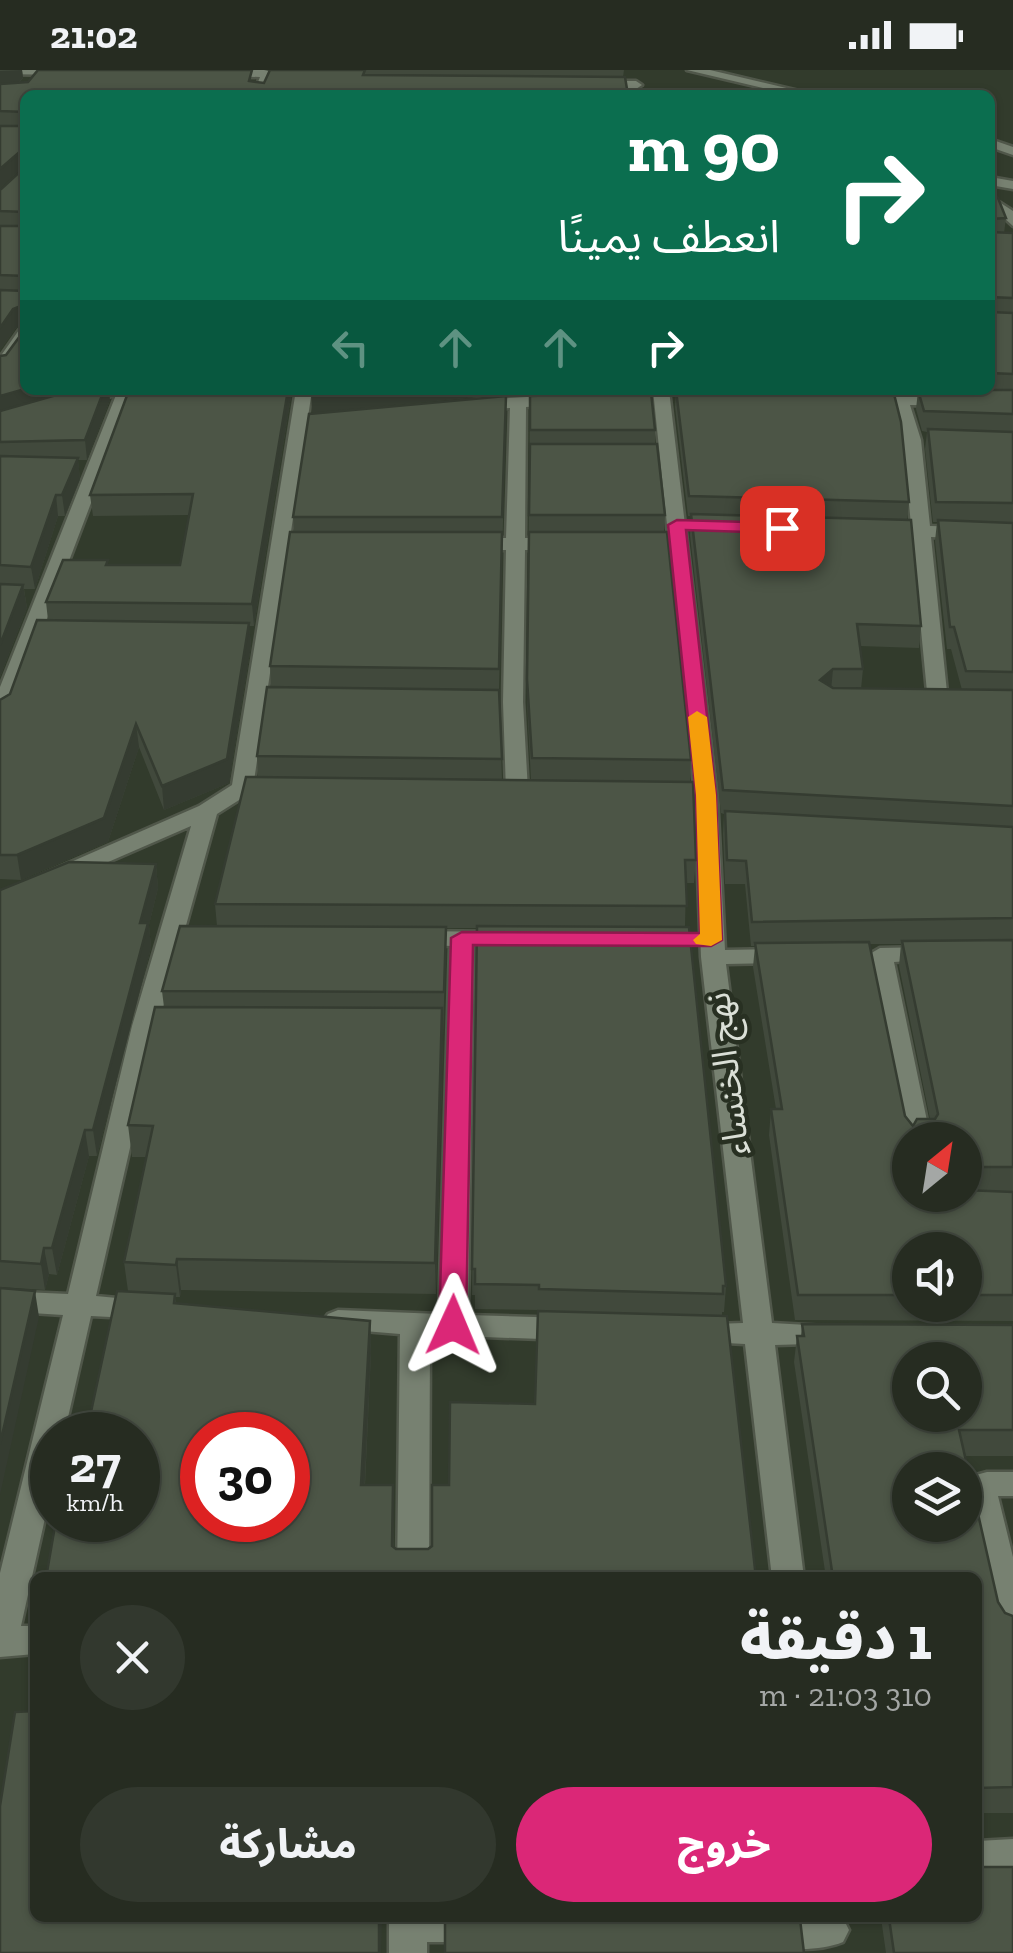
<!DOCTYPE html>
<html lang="ar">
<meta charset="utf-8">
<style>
:root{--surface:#262c21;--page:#32382e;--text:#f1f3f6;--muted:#a4a7a5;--line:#42483f;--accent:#db2777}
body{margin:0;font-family:"Zilla Slab","Noto Sans Arabic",serif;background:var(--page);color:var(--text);direction:rtl;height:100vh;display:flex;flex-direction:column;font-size:38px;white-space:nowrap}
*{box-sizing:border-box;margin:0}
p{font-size:32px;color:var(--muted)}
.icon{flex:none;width:55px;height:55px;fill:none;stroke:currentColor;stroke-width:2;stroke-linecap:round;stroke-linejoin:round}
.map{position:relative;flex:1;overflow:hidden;direction:ltr}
.drawer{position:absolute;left:30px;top:1502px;width:952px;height:350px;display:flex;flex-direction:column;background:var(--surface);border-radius:15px;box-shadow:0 2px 8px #0004,0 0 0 2px var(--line);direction:rtl}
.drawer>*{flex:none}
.banner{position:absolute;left:20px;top:20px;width:975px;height:305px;border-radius:15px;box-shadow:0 2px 8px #0004,0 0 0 2px var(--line);direction:rtl;background:#0b6e4f;color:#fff;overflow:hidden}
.needle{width:65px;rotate:30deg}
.buttons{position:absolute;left:892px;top:1052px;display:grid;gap:20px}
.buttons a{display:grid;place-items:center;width:90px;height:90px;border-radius:50%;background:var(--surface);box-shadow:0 2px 8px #0004,0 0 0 2px var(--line);font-size:50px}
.speed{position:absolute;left:30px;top:1342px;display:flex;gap:20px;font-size:50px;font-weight:700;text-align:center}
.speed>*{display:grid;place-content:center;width:130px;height:130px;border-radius:50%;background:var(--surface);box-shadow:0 2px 8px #0004,0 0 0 2px var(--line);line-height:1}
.speed small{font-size:25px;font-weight:400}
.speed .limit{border:15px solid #d22;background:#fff;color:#111}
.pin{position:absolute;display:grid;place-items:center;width:85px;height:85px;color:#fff;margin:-42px;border-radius:20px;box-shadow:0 5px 15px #0006}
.me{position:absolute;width:110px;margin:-55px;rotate:1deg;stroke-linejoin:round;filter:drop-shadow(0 0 8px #0008)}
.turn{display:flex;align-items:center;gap:35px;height:210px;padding:0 50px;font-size:45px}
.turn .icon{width:130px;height:130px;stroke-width:2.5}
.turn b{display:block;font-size:70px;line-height:85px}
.lanes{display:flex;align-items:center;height:95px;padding:0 50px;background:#0003;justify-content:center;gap:50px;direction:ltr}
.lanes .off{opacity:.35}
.round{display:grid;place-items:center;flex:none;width:105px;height:105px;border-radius:52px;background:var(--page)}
.headline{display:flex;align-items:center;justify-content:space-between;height:170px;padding:0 50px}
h1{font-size:60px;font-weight:800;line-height:75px}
.action{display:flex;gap:20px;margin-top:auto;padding:20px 50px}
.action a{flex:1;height:115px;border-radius:60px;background:var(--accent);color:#fff;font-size:40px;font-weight:800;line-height:115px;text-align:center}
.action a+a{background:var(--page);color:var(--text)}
.status{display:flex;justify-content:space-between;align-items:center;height:70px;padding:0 50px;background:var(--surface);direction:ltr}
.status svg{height:28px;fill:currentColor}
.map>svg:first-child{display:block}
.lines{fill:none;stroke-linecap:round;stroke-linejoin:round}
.street-casing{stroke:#50574a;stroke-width:5}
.secondary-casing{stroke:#50574a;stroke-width:5}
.street{fill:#778171;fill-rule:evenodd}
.secondary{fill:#8b828b;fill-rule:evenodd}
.wall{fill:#41493c;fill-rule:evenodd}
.shaded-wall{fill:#353c31}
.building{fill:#4c5546;stroke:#353c31;stroke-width:2.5;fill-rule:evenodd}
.route{fill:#db2777;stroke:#8e194d;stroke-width:2.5}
.slow{fill:#f59e0b}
.labels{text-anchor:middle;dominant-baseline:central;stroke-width:9;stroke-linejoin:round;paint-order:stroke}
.street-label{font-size:35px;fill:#dadfd6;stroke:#283022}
</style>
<div class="status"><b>21:02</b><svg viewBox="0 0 49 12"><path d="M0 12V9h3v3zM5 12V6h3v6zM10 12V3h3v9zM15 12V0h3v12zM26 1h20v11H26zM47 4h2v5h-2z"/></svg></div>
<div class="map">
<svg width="1013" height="1883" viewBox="0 0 1013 1883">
<rect width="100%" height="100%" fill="#323b2c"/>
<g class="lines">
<g class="street-casing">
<path id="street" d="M0,0H75L76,1L70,5L0,4Z
M215,0H267L273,4L265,25H253L260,7L220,6Z
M687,0H710L816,25H793Z
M595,11H636L642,15L636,19L591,18Z
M990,69L1013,77V85L990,77Z
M990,107L1013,111V119L990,115Z
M996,130L1013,141V156L990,135Z
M25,258V274L6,302L0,304V287L19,260Z
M118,320H134L10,646L0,652V617Z
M296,320H312L254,711H275L286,718L275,725H247L217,744L158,956L96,1226L159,1232L164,1239L159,1246L149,1249L91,1246L64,1365H52V1417L21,1556H35V1584L0,1587V1503L63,1245L0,1241V1221L68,1224L132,956L191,756L0,839V823L199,736L232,715Z
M653,320H669L717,725L725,880L785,879L797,886L785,893L726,894L772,1253L843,1257L848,1265L843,1273L775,1275L804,1508H772L745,1274L688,1271L683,1263L688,1255L743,1253L701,887L695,725Z
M890,320H906L908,325L1013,326V336L910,335L921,370L930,456L1013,458V470L931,467L948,632L938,638L928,632L912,467L878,466L869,460L878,454L911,455L903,370L894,334H863L855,329L863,324H891Z
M563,325L571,330L569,334L526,337L525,468H563L572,474L563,480H525L523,632L528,721L517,728L506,721L503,632L506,480H468L459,474L468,468H506L510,338L473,340L465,335L473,330Z
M411,861L511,862L523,869L511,876H474L468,1245L568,1248L578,1251L583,1259L578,1267L568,1270L430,1265L429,1508H397L400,1264L328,1258L323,1251L328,1244L338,1240L439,1244L450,876L403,873L399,868L403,863Z
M931,877L943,884L940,889L894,892L931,1070H910V1077L905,1070L868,885L880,878Z
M987,1402H1013V1426H998L1013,1487V1570L1001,1566L996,1556L965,1421L976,1405Z
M1013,1769V1803H978V1771Z
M389,1848H493L497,1855L491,1867L478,1872H427V1883H389Z
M754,1848H843L849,1860L843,1872C819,1882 779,1881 755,1871L749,1859Z"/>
</g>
<g class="secondary-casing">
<path id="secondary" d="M104,320H130L79,337L71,332Z"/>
</g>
<use href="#street" class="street"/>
<use href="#secondary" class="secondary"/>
</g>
<path class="wall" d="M0,0H22L23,8L19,13H264L269,1L264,0H624L623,7L25,25V95L0,118Z
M25,97V256L24,254L16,258L0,280V120Z
M990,106L993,113L992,121L1006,148L1004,163H1013V1251L795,1250L769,1065L771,1039H776L753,897L755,876H751L745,814H725L723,764L724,744L721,743L690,465L691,446H688L675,337L676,320L909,432L907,450L921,556L919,578L860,576L863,599L861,619L962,620L951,579H947L935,471L937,452H933L925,379L927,362L922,361L916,339L918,321L909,320H990ZM869,874H901L899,896L930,1049L913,1056L905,1046ZM910,1070H965V1125H910ZM910,1180H965V1235H910Z
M6,285L110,330L87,390H78L80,409L65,446H58L35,519H24L27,538L0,607V286Z
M292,320L254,556H249L251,576L229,713L164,740L139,677L108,772L21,810L0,809V630L10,624L48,550L46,532L109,495H180L189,445L93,446L90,425Z
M312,320H581L518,323L312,343Z
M506,326L499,620L502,710H531L527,632L530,326L655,360V374L665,445L664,462L691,690L690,712L696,790L694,813H686L685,856L726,1216L724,1242H722V1246L756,1508H46L138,1450L128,1221L124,1192L147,1087H132L128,1055L164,937L162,921L217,856L215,834L258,707L257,686L271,617L270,596L294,462L293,447ZM446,858H477L472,1225H475V1239L538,1240L535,1334L449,1415L432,1476L428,1479H396L394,1477V1448L365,1415L371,1283L370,1251L176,1234L175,1227H180L181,1220L436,1224Z
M156,794L158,818L149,855L151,878L97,1086H89L57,1205L49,1204L45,1220L0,1217V820Z
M802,1254L1013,1255V1386H965L998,1532L1005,1543L1013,1546V1743H978V1508H826L794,1292L797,1266H801Z
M881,1848H978L1013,1883H886Z"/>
<path class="shaded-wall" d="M22,0L23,8L16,15L0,17V1Z
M23,79L25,95L0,118V99Z
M21,236L24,254L16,258L0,280V258L13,239Z
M25,319V320H90L0,347V326Z
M104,320H109L110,330L87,390L85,370Z
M288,320H292L254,556L252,534Z
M345,320H518V323L312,343L311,323Z
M78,388L80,409L65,446L62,425Z
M56,425L58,446L35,519L31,497Z
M23,515L27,538L0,607V575Z
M249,553L251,576L229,713L164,740L162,716Z
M833,599L831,621L820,610Z
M136,654L139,677L108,772L21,810L17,785Z
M156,794L158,818L149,855L151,878L97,1086L93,1060L140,853Z
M442,938L443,969L436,1224L435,1193Z
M85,1060L89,1086L57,1205L52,1178Z
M44,1178L49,1204L45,1220L41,1194Z
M177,1189L181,1220L180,1227L176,1195Z
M35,1221L39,1247L0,1425V1374Z
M370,1251L371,1283L363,1448L361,1415Z
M393,1415L394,1448L393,1508L392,1476Z
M379,1848H382L381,1883H379Z"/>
<path class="building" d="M38,0H252L249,11L264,13L270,0H365L363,5L625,7L628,25H25V42L0,41V14L28,12Z
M25,54V81L23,79L0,99V56H23Z
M25,97V142L0,141V120Z
M990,119L998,128L1006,148L990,149Z
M25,154V206L0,205V156H23Z
M990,162L1013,163V228L990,227Z
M0,220L25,221V239L21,236L13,239L0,258Z
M990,242L1013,243V304L990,303Z
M20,266H25V319L0,326V286L6,285Z
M74,320H104L85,370L0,372V341Z
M129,320H288L252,534L46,532L63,490H108L106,495H180L193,424L90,425Z
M312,320H345L311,323Z
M676,320H893L901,352L909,432L689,426Z
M918,320H1013V344L924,341Z
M651,322L655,360H530V326Z
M506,326L502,447H293L309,344Z
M928,359L1013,362V433L936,432Z
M530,374H657L665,445H529Z
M0,386L78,388L62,425H56L31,497L0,495Z
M691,444L911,450L921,556L857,554L863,599H833L820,610L833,618L1013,620V736L723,720Z
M938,450L1013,453V602L966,601L954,557H950Z
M290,462H502L499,599L270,596Z
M529,462H667L691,690L532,688L527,609Z
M0,514L23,515L0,575Z
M37,550L249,553L227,689L162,716L136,654L104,748L17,785H0V630L10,624Z
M267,617L499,620L502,689L257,686Z
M246,707L693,712L696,790H685L687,836L215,834Z
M725,741L1013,757V848L752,852L746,791L727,790Z
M69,792L156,794L140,853H148L93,1060H85L52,1178H44L41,1194L0,1191V820Z
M180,856L446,857L444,922L162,921Z
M477,856L689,857L726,1216H723V1224L539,1219V1215L475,1214V1199H472Z
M1013,870V1097H965V1070H910V1125H965V1120L1013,1122V1225H965V1180H910V1225H798L771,1039H782L755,873L869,872L905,1046L913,1056L917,1049H935L938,1044L902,871Z
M155,937L442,938L435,1193L177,1189L176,1195L124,1192L153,1056L128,1055Z
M0,1218L35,1221L0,1374Z
M117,1221L175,1224L174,1233L370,1251L361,1415H393L392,1476L396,1479H428L432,1476V1415H449L450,1332L535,1334L538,1241L727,1246L756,1508H46L56,1450H138V1365H86ZM202,1365H288V1450H202Z
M802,1254L1013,1255V1360H959L998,1532L1005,1543L1013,1546V1717L978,1718V1508H833L797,1266H804ZM910,1290H965V1345H910ZM910,1400H965V1455H910Z
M35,1641V1848H379V1883H0V1736L15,1642Z
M978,1797H1013V1883H894L889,1848H978Z
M800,1849L804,1883H445V1850Z"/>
<path class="route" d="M677,450L782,453L790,458L782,463L686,460L716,725L722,870L711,876L473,875L466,1255L462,1262H443L439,1255L451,868L462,862L700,863L696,725L668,455Z"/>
<path class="slow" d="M697,641L707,647L716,725L722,870L711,876L696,874L693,870L700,864L696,725L688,647Z"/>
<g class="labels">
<g class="street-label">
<text transform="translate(727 1004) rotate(-97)">نهج الخنساء</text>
</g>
</g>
</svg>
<div class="buttons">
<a><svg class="needle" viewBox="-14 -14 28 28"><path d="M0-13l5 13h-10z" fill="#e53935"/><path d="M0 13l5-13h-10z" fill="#a4a7a5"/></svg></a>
<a><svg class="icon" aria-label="sound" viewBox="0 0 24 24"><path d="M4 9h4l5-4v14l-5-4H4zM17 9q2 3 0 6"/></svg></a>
<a><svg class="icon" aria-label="search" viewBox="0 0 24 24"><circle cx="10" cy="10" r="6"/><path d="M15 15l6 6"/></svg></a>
<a><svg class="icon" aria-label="layers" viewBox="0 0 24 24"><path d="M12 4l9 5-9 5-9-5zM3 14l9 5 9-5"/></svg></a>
</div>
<div class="speed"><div>27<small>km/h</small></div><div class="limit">30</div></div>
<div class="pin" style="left:782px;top:458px;background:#d93025"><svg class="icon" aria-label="arrive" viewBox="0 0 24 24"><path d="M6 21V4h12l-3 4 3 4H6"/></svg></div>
<svg class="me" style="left:453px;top:1255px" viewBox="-20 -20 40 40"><path d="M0-17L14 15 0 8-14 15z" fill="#db2777" stroke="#fff" stroke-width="4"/></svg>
<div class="banner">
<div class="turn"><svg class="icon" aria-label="right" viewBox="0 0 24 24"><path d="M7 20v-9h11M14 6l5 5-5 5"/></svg><div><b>90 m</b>انعطف يمينًا</div></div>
<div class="lanes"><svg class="icon off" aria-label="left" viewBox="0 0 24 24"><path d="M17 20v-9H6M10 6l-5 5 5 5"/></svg><svg class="icon off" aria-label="ahead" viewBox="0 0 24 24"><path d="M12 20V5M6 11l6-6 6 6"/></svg><svg class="icon off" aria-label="ahead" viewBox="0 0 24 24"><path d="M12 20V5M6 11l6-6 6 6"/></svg><svg class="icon" aria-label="right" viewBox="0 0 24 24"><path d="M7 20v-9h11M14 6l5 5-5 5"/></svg></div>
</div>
<section class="drawer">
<div class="headline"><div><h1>1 دقيقة</h1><p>310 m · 21:03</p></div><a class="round"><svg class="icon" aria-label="close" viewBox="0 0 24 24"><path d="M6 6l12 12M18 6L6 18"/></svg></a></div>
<div class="action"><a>خروج</a><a>مشاركة</a></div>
</section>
</div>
